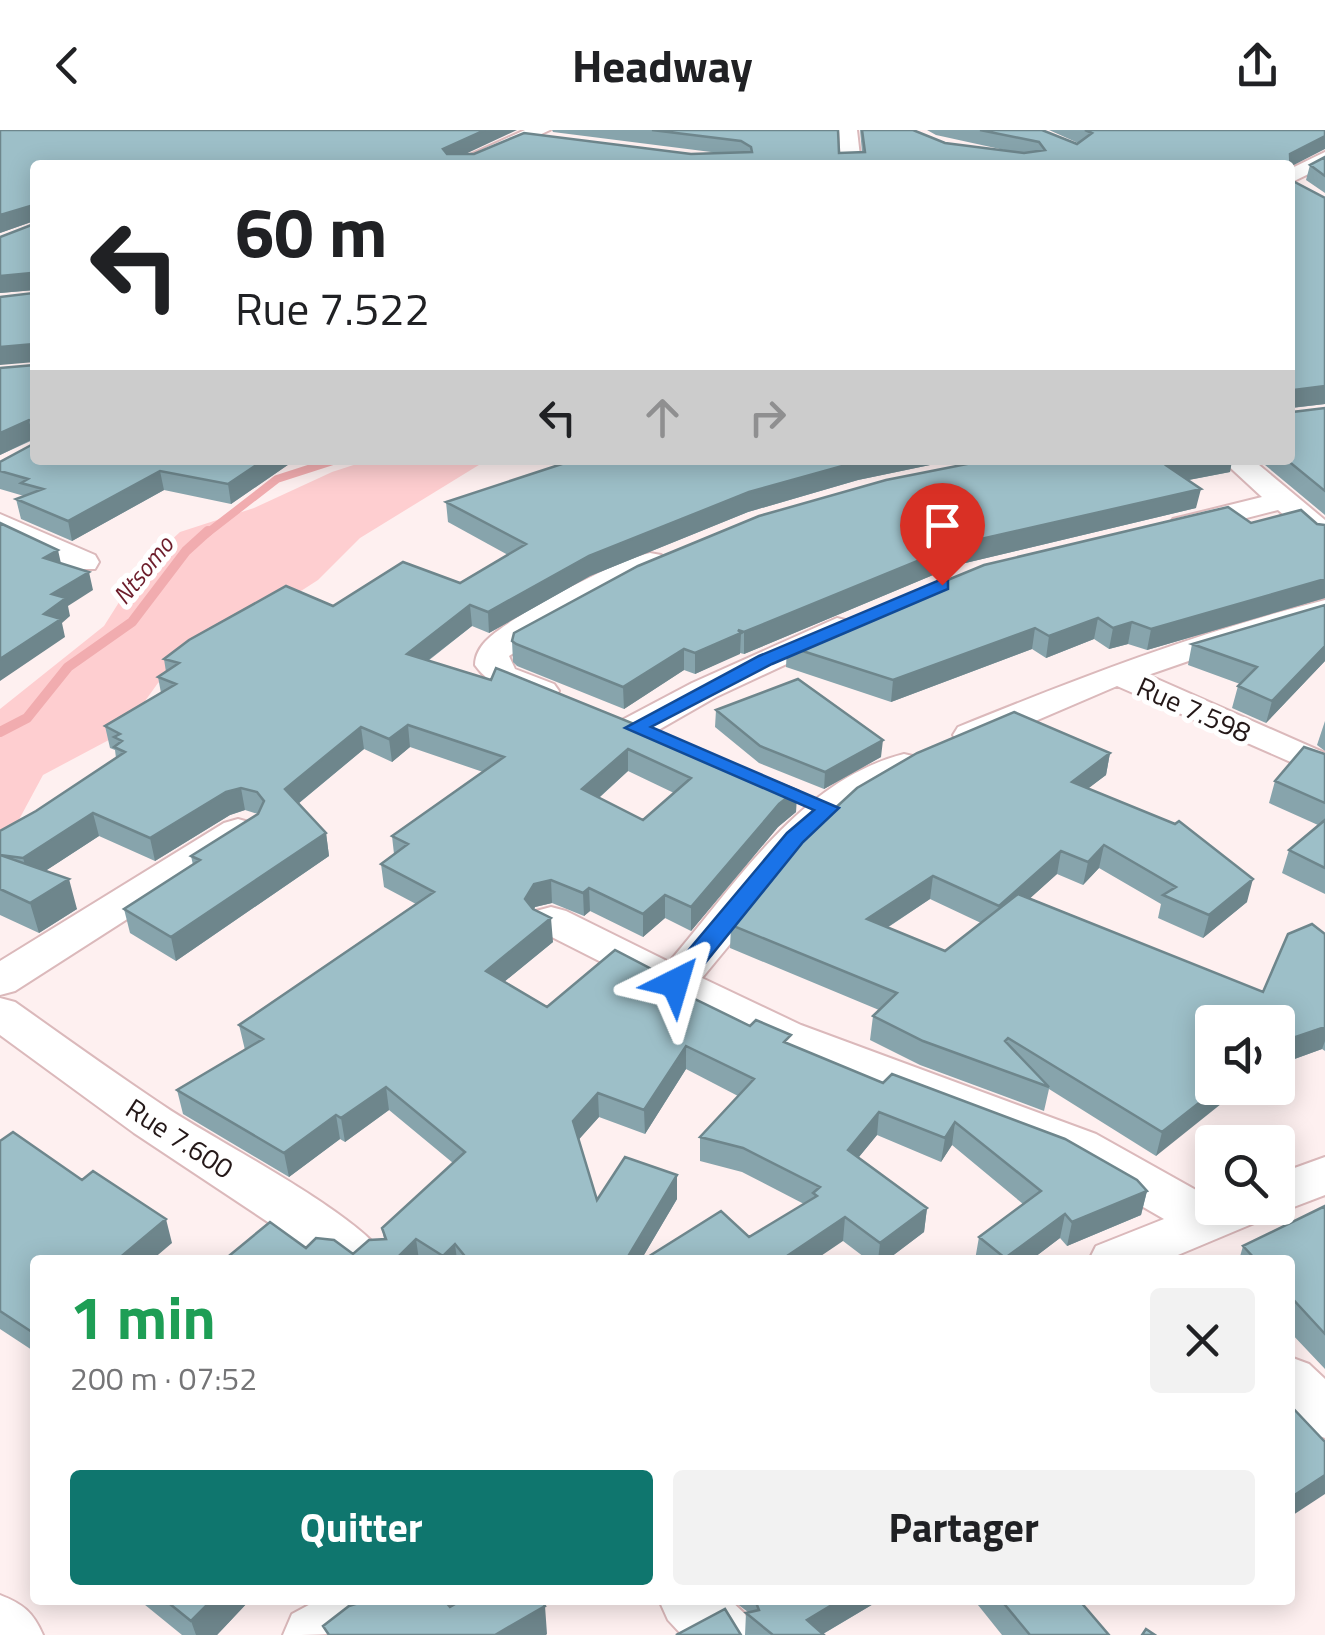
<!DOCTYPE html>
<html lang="fr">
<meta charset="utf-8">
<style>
:root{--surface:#fff;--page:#f2f2f2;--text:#202124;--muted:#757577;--accent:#0f766e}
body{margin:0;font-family:"Titillium Web",sans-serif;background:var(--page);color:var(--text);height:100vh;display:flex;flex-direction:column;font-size:38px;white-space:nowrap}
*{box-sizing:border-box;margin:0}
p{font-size:32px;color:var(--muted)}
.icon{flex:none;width:55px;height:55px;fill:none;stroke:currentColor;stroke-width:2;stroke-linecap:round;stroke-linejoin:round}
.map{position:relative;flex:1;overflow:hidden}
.details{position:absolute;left:30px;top:1125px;width:1265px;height:350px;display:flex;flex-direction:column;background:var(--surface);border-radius:10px;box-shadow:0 5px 25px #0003}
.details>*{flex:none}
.hud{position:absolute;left:30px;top:30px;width:1265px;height:305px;border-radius:10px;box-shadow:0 5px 25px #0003;background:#fff;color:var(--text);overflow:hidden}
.tools{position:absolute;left:1195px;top:875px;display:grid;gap:20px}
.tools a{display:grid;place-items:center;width:100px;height:100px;border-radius:10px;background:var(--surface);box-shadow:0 5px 25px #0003;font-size:50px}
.pin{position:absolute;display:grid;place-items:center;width:85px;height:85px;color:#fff;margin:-102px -42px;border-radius:50% 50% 50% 0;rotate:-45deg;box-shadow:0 0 10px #0007}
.pin .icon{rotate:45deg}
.me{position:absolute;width:110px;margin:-55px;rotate:40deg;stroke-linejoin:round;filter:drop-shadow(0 0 8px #0008)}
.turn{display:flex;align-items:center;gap:35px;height:210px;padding:0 40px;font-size:45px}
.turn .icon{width:130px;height:130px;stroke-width:2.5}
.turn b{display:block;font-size:70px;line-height:85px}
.lanes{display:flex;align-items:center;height:95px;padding:0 40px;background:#0003;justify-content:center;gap:50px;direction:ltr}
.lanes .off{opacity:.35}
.round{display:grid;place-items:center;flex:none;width:105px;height:105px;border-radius:10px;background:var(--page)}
.overview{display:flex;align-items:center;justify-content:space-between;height:170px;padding:0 40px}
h1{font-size:60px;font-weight:700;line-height:75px;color:#1e9e55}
.primary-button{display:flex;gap:20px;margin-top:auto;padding:20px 40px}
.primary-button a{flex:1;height:115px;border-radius:10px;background:var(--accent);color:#fff;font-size:40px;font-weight:700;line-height:115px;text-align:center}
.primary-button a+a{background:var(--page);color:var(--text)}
header{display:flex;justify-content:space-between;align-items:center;height:130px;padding:0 40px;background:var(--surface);font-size:45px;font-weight:700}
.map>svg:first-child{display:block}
.green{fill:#feced0}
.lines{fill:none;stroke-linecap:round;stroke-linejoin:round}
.stream-far1{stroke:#f1acaf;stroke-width:8}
.stream{stroke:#f1acaf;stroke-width:10}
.street-casing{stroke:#dbb9bb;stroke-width:4}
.street{fill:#fff;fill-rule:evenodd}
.wall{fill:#87a4ac;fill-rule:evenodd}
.shaded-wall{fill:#6e868c}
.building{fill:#9dbfc8;stroke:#6e868c;stroke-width:2.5;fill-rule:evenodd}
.route{fill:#1a73e8;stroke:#114b97;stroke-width:2.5}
.labels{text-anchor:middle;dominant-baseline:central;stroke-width:10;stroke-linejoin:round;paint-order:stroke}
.far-water-label{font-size:25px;font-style:italic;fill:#6c1c2a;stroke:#fff}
.street-label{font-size:28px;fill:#241818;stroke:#fff}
</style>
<header><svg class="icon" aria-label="back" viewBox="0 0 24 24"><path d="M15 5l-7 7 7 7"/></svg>Headway<svg class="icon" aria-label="share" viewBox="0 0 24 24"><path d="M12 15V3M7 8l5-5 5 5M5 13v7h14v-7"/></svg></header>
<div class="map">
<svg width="1325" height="1505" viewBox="0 0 1325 1505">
<rect width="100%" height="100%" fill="#fef0f0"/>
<path class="green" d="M369,330H487L360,408L318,450L158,553L122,603L43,645L15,697L0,705V579L104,496L140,439L180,402L254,378L332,342Z"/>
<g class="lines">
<path class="stream-far1" d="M206,404L277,349L336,330"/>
<path class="stream" d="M0,602L27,588L68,537L132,492L186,421L208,401"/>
<g class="street-casing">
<path id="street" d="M525,0H550L475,35H448Z
M839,0H857L861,35H841Z
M1325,22V36L1290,53V39Z
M1222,330H1253L1325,390V414L1314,411L1278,380L1184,404L1173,401L1169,395L1173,389L1262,367Z
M0,384L95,425L99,432L95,439H73L0,404Z
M650,423L661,425L665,432L661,439L591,473L509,526L515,539L554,554L559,561L554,568C527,575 490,557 475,535C475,525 481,515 489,508C515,484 615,431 650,423Z
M1325,470V490L1252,509L1148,545L1325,623V647L1117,556L984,613L971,616L958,613L953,605L958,597C1079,548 1198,502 1325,470Z
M837,488L849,491L853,498L849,505L716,567L648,606L635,609L622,606L617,598L622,590L692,553Z
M904,624L917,627L922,635L917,643L878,661L825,699L702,848L801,895L1096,1004L1212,1069V1078H1278V1044L1325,1027V1065L1278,1083L1266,1079L1259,1091L1166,1130H1089L1096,1116L1164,1089L1062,1030L769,917L536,799L530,790L536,781L551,777L566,781L669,832C735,756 800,650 904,624Z
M238,689L252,693L257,701L252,709L15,861L0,865V831L224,693Z
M0,868L15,872C66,908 116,944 167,978C215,1010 365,1087 387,1130H325L134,1003L0,905Z
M1290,1227L1309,1234L1325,1249V1308L1306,1301L1290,1285Z
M0,1465C23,1474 33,1482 43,1505H0Z
M318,1470H407C386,1505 329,1505 283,1505L292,1484Z
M659,1470H730L745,1484L754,1505H682L668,1490Z"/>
</g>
<use href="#street" class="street"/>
</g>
<path class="wall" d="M0,0L466,24L719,23L553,2L552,0H838L839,23L862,22L860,0H913L945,13L1009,21L936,5L927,0H1042L1077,14L1078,13L1049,0H1325L1290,37L1291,50L1325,68V274L1292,278V282L1325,278V385L1259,330H1290V35H35V309L0,325V238L34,235V160L0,163V107L34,94V91L0,103Z
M1325,27V63L1306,50L1310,35Z
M35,330H295L231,374L164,360L72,411L21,389L16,369L24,366L0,359V332Z
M574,330H954L858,350L748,382L590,446L489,503L472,496L428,531L797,660L796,682L778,697L691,801L665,788L643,807L590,781L584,786L552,773L535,777L534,780L553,812L504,852L547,877L659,852L790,914L1147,1061L1141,1085L1067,1116L1060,1108L1031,1130H975L979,1107L1023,1074L952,1015L941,1032L877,1005L858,1028L927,1078L924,1102L887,1130H868L843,1111L749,1107L804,1074L742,1042L700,1031V1007L738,966L686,939L645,1004L599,987L578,1010L597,1070L677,1069L641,1130H224L306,1118L353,1124L384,1109L382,1098L453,1033L389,980L345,1012L340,1009L289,1047L183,984L177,960L245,920L239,895L416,774L384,757L381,734L394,724L392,706L483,642L410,617L392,632L364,619L298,674L326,703L329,726L176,831L130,803L124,779L193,735L191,726L258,684L245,680L230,685L155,731L99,706L45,741L77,779L39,803L0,785V701L36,681L116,628L115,620L110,618L105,596L161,563L158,547L166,542L164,529L333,476L460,453L508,425L448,392L446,372ZM628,641L674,663L643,690L599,668Z
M987,330H1232L1230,342L1188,350L1196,378L957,435L744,524L740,523L695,544L684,540L624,579L517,536L513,532L512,511Z
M1251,393L1317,394L1325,395V468L1147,520L1128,514L1109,519L1094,509L1046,528L1032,519L891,572L786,537L787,516Z
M1325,475V531L1266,593L1232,578L1238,556L1240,554L1188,535L1192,514Z
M716,580L881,627L824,659L759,633L715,597Z
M1325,591V621L1317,615Z
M1110,623L1106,645L1088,658L1247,772L1203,808L1158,788L1161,774L1099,738L1083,755L1057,744L1030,768L1263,862L1325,804V921L1322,919L1278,935V892L1156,1026L1049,959L1044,981L920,935L870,910L873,886L879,880L730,818L731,795ZM930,769L981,793L945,821L887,798Z
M1325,624V764L1282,743L1289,720L1318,695L1269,673L1275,651Z
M0,1011L172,1113L35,1130V1222L0,1199Z
M1325,1076V1239L1290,1202V1130H1239L1243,1116Z
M139,1470H250L217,1505H182Z
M732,1470H880L823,1504L824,1505H745L746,1483L748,1482Z
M974,1470H1079L1109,1505H1002Z"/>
<path class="shaded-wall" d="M485,0H517L444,34L443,19Z
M1325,6V19L1290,37V24Z
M30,76L34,91L0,103V85Z
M31,143L35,160L0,163V146Z
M33,214L35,232L0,235V217Z
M1325,256V274L1290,278L1291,263L1294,260Z
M29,290L33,309L0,325V303Z
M264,330H295L231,374L228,354Z
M864,330H954L858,350L748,382L590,446L489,503L488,482L589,426L749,362Z
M1198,330H1232L1230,342L1163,355L1167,336Z
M160,341L164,360L72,411L68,391Z
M1201,359L1196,378L957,435L744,524V502L959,414Z
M58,420L62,438L44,428Z
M89,442L93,460L68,476L70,486L62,493L65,507L0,551V529L44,484L52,464Z
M1325,449V468L1147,520L1151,499Z
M470,475L472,496L409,545L407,524Z
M1098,488L1094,509L1046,528L1049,506Z
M1132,492L1128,514L1109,519L1113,498Z
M1035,498L1032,519L891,572L893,550Z
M741,503L740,524L695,544V523Z
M1325,516V531L1266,593L1272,571Z
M684,519V540L624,579L623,557Z
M408,595L410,617L392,632L389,609Z
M361,597L364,619L288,682L285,659Z
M883,610L881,627L824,659L825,642Z
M628,619V641L583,682L582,659Z
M1110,623L1106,645L1068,674L1072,652Z
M241,658L245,680L230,685L155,731L150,708L226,662Z
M797,660L796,682L778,697L691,801V777L779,674Z
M93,683L99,706L30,751L23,728Z
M326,703L329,726L176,831L171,807Z
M1104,715L1099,738L1083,755L1088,732Z
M1061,721L1057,744L995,800L999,776Z
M933,746L930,769L865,812L867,789Z
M69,749L77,779L39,803L30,773Z
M1253,749L1247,772L1203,808L1209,785Z
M551,750L552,773L535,777L527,792L525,769L534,754Z
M589,758L590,781L584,786L583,763Z
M665,765V788L643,807V784Z
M551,788L553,812L488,865L486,841Z
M1325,897V911L1322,919L1278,935V913Z
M686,916V939L645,1004L644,980Z
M386,957L389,980L345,1012L341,988Z
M1218,958H1241L1156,1026L1162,1002Z
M598,963L599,987L574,1015L573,991Z
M879,982L877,1005L845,1044L848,1020Z
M336,985L340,1009L289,1047L284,1023Z
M955,992L952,1015L941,1032L945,1008Z
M677,1045V1069L641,1130H626Z
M1147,1061L1141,1085L1067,1116L1072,1092Z
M927,1078L924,1102L887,1130H878L880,1113Z
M1065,1084L1060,1108L1031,1130H1004Z
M845,1087L843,1111L815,1130H781Z
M166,1089L172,1113L152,1130H117Z
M416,1109L419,1130H395Z
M455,1114L457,1130H443V1126Z
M1325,1345V1364L1290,1387V1368Z
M212,1470H250L217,1505H196L191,1491Z
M840,1470H880L821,1505L807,1490Z
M545,1476L547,1504L546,1505H495Z"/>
<path class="building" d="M0,0H485L443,19L447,24H474L524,3L691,24L752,22L751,17L741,11L652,0H838L839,23L865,22L862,0H913L945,13L1024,23L1045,20L1039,12L980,0H1042L1077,14L1092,3L1085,0H1325V6L1290,24L1291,50L1325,68V256L1294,260L1291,263L1292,282L1325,278V361L1287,330H1290V35H35V79L30,76L0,85Z
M1325,27V46L1310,35Z
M35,84V300L33,291L29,290L0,303V238L34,235L33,214L0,217V167L34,163L35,147L31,143L0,146V107L34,94Z
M35,313V330H264L228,354L160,341L68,391L16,369L43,359L21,353L28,349L0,341V332Z
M574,330H864L749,362L589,426L488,482L470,475L407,524L491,550L496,538L797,660L779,674L691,777L665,765L643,784L589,758L583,763L551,750L534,754L525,769L533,779L551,788L486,841L547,877L615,820L659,843L652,848L750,896L756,890L791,905L784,912L883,953L892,944L1065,1009L1137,1050L1147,1061L1072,1092L1065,1084L1005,1128L979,1107L1041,1061L955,992L945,1008L879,982L848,1020L927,1078L880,1113L845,1087L781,1130H643L721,1081L749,1107L817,1066L813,1063L820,1057L743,1018L700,1007L754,949L686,916L644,980L598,963L573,991L597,1070L625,1027L677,1045L626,1130H468L455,1114L443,1126L416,1109L395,1130H224L270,1092L306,1118L316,1108L334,1110L353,1124L369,1110L386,1109L382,1098L465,1022L386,957L341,988L336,985L284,1023L177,960L263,909L239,895L434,762L381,734L408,714L392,706L504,627L408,595L389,609L361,597L285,659L326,703L171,807L124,779L200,730L191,726L258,684L264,671L257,662L241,658L226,662L150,708L93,683L23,728L0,725V701L36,681L125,622L114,617L122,611L114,607L120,604L105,596L176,554L158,547L179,533L164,529L189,510L286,456L333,476L403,432L460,453L526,414L446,372ZM628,619L691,648L643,690L582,659Z
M987,330H1198L1167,336L1201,359L959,414L744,502L738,500L741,503L695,523L684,519L623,557L516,514L512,511L514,503L638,436L759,386L886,350Z
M1228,377L1251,393L1301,380L1317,394L1325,395V449L1151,499L1132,492L1113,498L1098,488L1049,506L1035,498L893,550L787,516L984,435Z
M0,393L58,420L44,428L89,442L52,464L66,468L44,484L61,489L0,529Z
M1325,475V516L1272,571L1238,556L1257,537L1192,514Z
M798,549L883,610L825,642L760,616L716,580Z
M1014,582L1110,623L1072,652L1175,694L1179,691L1253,749L1209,785L1163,765L1176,757L1104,715L1088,732L1061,721L999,776L933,746L867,789L945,821L1018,764L1263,862L1288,804L1312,794L1325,804V897L1278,913V892H1212V958H1218L1162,1002L1008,908L1005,911L1049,957L923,911L873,886L897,863L731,795L795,715L857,658L917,623Z
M1304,617L1325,624V673L1275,651Z
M1325,690V738L1289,720Z
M0,725L69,749L30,773L0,759Z
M13,1002L82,1050L93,1041L166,1089L117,1130H35V1204L0,1181V1011Z
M1325,1076V1204L1290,1166V1130H1256L1243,1116Z
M1290,1275L1325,1312V1345L1290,1368Z
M165,1470H212L191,1491Z
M368,1470H444L450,1477L462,1470H541L545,1476L495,1505H329L323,1496L349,1476Z
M755,1470H840L807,1490L824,1505H773L746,1483L759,1480Z
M1001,1470H1079L1109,1505H1030Z
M725,1479L741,1505H676Z
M1146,1499L1155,1505H1142Z"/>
<path class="route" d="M942,449L948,451V459L772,534L651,597L839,678L803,712L684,859H666L663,853L666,847L787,703L814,680L625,598L759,526Z"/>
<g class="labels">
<g class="far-water-label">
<text transform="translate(143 440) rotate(-51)">Ntsomo</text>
</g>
<g class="street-label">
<text transform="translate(1194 579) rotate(24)">Rue 7.598</text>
<text transform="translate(180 1008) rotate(33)">Rue 7.600</text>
</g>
</g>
</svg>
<div class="tools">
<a><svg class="icon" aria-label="sound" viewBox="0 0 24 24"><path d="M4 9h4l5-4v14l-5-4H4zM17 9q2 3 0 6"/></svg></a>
<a><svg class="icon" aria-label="search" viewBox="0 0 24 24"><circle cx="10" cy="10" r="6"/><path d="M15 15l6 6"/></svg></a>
</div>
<div class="pin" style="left:942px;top:455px;background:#d93025"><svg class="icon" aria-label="arrive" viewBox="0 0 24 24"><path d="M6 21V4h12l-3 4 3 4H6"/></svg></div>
<svg class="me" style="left:675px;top:853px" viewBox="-20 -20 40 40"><path d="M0-17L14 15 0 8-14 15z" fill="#1a73e8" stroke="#fff" stroke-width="4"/></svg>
<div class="hud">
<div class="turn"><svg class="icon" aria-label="left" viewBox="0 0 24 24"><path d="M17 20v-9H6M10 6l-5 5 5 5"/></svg><div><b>60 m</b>Rue 7.522</div></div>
<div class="lanes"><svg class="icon" aria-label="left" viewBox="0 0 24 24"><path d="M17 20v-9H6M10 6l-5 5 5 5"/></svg><svg class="icon off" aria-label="ahead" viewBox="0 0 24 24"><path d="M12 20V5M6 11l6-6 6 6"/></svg><svg class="icon off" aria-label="right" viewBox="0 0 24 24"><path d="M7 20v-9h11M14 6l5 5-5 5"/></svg></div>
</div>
<section class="details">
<div class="overview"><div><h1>1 min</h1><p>200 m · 07:52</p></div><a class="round"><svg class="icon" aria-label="close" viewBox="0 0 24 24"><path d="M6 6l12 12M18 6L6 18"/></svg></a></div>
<div class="primary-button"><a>Quitter</a><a>Partager</a></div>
</section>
</div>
